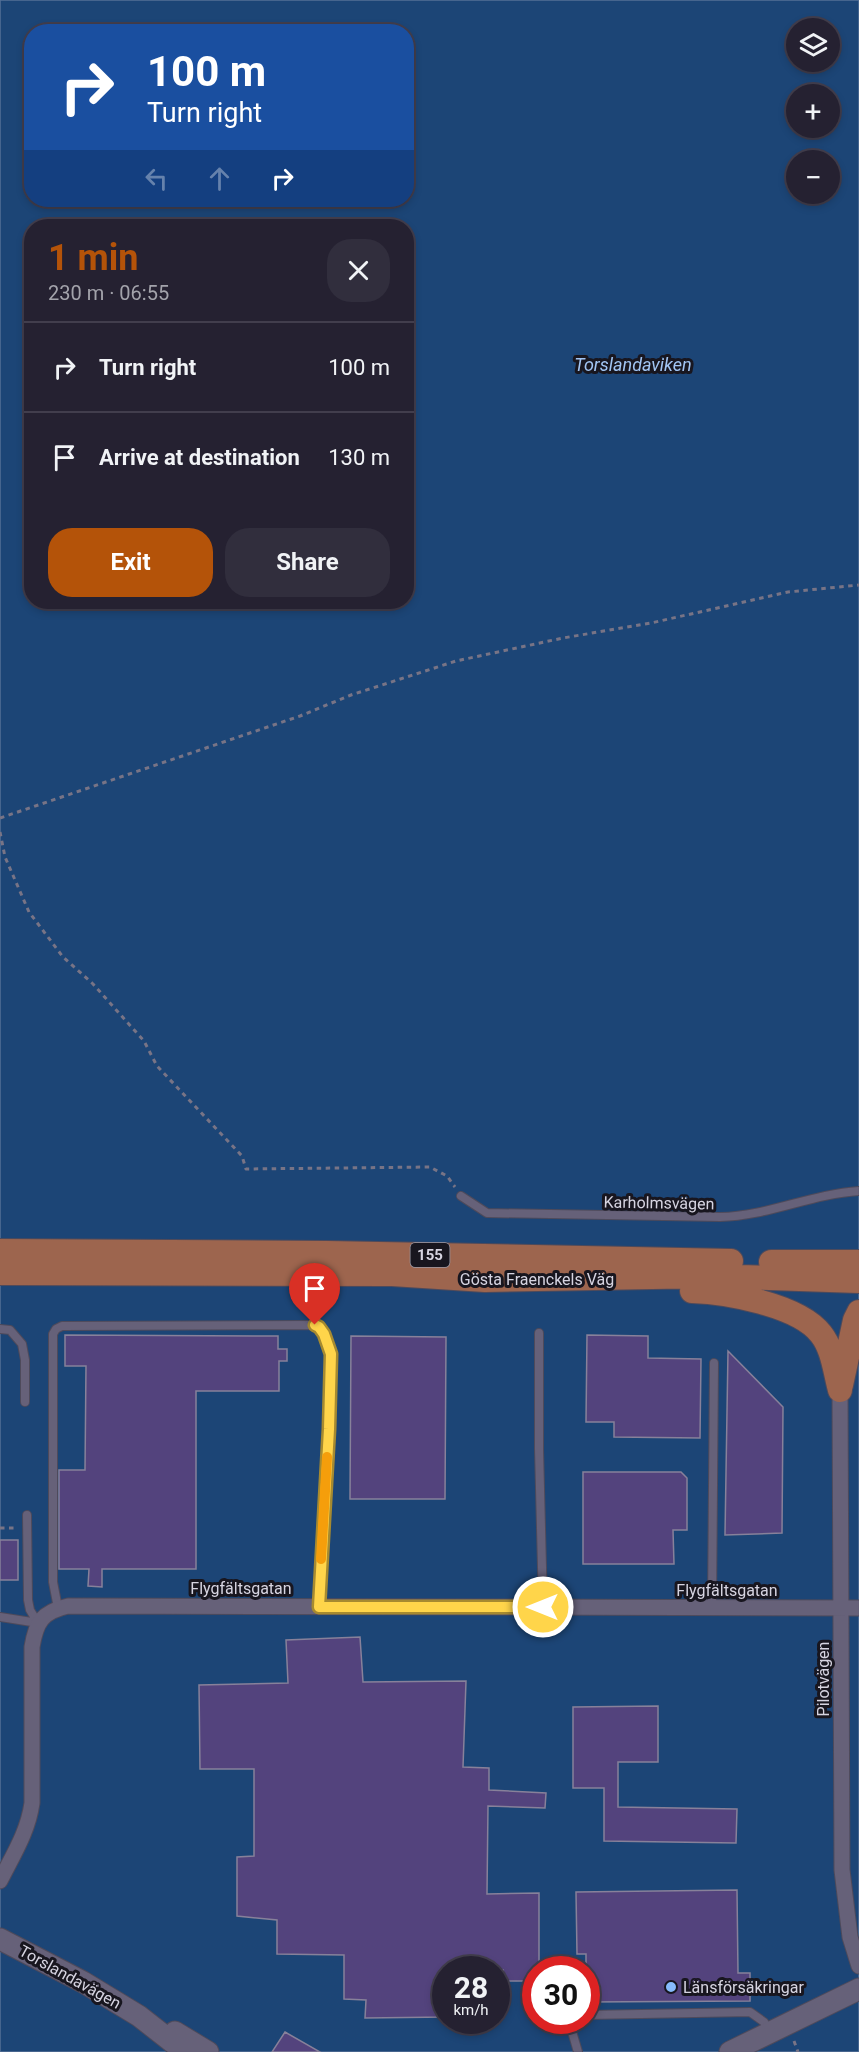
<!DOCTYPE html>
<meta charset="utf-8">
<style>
:root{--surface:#252131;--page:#312e3d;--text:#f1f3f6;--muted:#a3a3ab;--line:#423e4d;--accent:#b45309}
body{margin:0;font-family:Roboto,sans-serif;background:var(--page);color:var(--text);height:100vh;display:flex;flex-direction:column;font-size:22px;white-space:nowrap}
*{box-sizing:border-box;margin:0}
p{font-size:20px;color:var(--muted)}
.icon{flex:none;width:33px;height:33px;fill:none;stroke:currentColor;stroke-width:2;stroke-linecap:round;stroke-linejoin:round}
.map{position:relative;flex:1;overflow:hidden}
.drawer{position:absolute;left:24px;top:219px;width:390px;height:390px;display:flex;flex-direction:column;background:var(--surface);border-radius:24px;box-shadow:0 3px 9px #0003,0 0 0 2px var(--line)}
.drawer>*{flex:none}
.hud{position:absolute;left:24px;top:24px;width:390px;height:183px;border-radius:24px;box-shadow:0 3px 9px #0003,0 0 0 2px var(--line);background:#1a4fa0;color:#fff;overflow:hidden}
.buttons{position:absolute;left:786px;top:18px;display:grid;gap:12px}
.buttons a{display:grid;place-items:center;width:54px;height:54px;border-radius:50%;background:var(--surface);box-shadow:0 3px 9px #0003,0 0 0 2px var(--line);font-size:30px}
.speed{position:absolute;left:432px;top:1956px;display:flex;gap:12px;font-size:30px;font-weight:700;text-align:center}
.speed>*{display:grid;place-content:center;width:78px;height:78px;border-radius:50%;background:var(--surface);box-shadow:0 3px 9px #0003,0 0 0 2px var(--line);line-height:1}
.speed small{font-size:15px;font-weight:400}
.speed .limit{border:9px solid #d22;background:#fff;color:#111}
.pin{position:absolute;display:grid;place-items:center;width:51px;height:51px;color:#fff;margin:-62px -26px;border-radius:50% 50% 50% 0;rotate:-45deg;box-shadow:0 0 6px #0007}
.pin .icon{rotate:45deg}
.me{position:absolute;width:66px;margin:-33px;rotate:270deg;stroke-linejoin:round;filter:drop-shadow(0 0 4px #0008)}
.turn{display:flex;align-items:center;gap:21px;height:126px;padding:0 24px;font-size:27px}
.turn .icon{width:78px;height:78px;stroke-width:2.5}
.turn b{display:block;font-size:42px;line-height:51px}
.lanes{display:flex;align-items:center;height:57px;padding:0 24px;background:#0003;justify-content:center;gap:30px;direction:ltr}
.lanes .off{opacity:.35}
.round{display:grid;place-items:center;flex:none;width:63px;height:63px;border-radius:24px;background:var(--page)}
.overview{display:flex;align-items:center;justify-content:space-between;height:102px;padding:0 24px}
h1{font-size:36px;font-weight:700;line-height:45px;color:var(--accent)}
.primary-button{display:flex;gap:12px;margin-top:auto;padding:12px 24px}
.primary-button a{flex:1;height:69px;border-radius:24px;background:var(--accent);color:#fff;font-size:24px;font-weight:700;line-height:69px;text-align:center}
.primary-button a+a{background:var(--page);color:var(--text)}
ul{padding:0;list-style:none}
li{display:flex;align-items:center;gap:18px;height:90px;padding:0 24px;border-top:2px solid var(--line)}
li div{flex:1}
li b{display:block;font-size:22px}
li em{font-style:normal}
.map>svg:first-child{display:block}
.water{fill:#1c4576;stroke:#547096;stroke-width:1.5;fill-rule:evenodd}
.building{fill:#53437d;stroke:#87819a;stroke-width:1.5}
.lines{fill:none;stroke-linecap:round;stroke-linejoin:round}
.lane-casing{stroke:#4e4a5b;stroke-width:10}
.street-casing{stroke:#4e4a5b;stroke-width:17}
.secondary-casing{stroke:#4e4a5b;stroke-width:23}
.primary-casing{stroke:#4e4a5b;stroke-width:26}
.path{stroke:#787486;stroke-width:3;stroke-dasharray:4.5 4.5;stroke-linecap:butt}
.lane{stroke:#666179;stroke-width:8}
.street{stroke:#666179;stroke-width:15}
.secondary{stroke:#666179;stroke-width:21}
.primary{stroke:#9d654e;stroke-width:24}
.route-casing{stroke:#a68a30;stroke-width:15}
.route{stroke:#ffd54a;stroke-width:10}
.slow{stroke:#f59e0b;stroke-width:10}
.poi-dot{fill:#86bbfb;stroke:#18161f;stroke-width:2}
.labels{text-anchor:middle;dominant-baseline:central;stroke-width:6;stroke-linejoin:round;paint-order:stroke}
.shield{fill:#18161f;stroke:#9d9ba7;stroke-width:1.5}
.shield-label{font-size:15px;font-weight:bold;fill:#d6d4e1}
.street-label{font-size:16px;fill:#d6d4e1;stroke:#18161f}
.poi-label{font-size:16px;fill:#d6d4e1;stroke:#18161f;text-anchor:start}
.water-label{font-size:18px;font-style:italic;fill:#a2c5f3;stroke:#18161f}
</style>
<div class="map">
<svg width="859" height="2052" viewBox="0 0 859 2052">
<rect width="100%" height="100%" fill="#312c41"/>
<path class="water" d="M0,0H859V2052H0ZM796,28H830V62H796ZM32,32H406V200H32ZM796,94H830V128H796ZM796,160H830V194H796ZM32,226H406V602H32ZM446,1970H496V2020H446ZM536,1970H586V2020H536Z"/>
<path class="building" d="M65,1335L278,1336V1349H287V1361H279V1391H196V1569H102V1587L88,1586L89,1569H59V1470H85L86,1366H65Z
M587,1335L648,1336V1358L701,1359L700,1438L614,1437V1422H586Z
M351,1336L446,1337L445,1499H350Z
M728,1351L783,1407L782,1533L725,1535Z
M583,1472H681L687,1478V1530H673L674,1564H583Z
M0,1540H18V1580H0Z
M360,1637L363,1682L466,1681L463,1767L489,1768V1790L546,1793L545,1808L488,1806L487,1894L539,1893V1970H536V1981H503V1970H446V2017L365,2018L366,2000L344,1999V1955L277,1954V1920L237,1916V1857L254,1856V1769H200L199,1685L288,1683L286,1640Z
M658,1706V1762H618V1807L737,1809L736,1843L604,1841V1788H573V1707Z
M737,1890L738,1973H750V2001L586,2002V1954H577L576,1892Z
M285,2032L320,2052H272Z"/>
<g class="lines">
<g class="lane-casing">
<path id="lane" d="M461,1196L487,1213L720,1217C768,1216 811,1194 859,1191
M0,1329L10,1330L22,1344L25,1360V1402
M539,1333V1449L543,1607
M27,1515L28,1600L30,1610L38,1623
M58,1608L53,1582V1334L56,1329L62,1326L315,1325L319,1327L324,1334L331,1355L329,1429L319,1607
M712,1608L714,1363
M0,1617L38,1623
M586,2015L750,2012L764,2022L769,2031
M574,2020L571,2028L578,2052"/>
</g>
<g class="street-casing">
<path id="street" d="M840,1390L842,1870L850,1937L859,1966
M0,1881C13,1855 28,1832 32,1803V1647C36,1622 42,1612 68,1606L859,1608"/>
</g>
<g class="secondary-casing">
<path id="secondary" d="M0,1939L83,1982L139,2016L185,2052
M175,2032L208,2052
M730,2052L859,1989"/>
</g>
<g class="primary-casing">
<path id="primary" d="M0,1251L327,1253L731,1261
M771,1262H859
M0,1273L392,1274L485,1280L710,1276L859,1281
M692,1291C726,1292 799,1305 821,1334C833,1349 835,1372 840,1390
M841,1385L855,1320L859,1312"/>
</g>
<path class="path" d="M0,818L300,716L351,695L456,661L563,638L651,623L788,592L859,585
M0,832L5,857L29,912L63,957L93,984L144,1041L157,1066L242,1156L246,1169L430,1167L447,1176L455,1187
M0,1528H17
M794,2041L798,2052"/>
<use href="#lane" class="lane"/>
<use href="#street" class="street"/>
<use href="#secondary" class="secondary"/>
<use href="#primary" class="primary"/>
</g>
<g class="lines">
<g class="route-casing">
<path id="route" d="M315,1325L319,1327L324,1334L331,1354L329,1429L319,1607H543"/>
</g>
<use href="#route" class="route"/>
<path class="slow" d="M321,1559L327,1457"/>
</g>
<circle class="poi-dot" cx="671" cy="1987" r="6"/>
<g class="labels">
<rect class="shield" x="410.5" y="1243" width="39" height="24" rx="4.5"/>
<g class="shield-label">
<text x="430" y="1255">155</text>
</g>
<g class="street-label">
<text transform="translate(659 1203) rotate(1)">Karholmsvägen</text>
<text x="537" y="1279">Gösta Fraenckels Väg</text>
<text x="241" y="1588">Flygfältsgatan</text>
<text x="727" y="1590">Flygfältsgatan</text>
<text transform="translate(823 1679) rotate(-90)">Pilotvägen</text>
<text transform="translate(70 1977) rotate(29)">Torslandavägen</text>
</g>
<g class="poi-label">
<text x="683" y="1987">Länsförsäkringar</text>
</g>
<g class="water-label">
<text x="633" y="364">Torslandaviken</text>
</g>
</g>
</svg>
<div class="buttons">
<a><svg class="icon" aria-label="layers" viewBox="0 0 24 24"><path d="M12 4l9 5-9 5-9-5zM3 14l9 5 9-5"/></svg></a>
<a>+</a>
<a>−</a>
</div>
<div class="speed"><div>28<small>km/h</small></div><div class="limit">30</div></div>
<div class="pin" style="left:315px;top:1325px;background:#d93025"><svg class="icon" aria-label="arrive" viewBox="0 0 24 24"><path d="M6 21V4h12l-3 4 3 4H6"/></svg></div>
<svg class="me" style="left:543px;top:1607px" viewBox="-20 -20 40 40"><circle r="17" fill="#ffd54a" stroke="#fff" stroke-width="3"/><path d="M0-11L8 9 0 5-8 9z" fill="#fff"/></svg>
<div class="hud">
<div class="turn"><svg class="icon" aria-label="right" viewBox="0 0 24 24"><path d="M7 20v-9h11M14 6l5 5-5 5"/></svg><div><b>100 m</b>Turn right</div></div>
<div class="lanes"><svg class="icon off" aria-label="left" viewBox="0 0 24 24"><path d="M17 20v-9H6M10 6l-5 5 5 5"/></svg><svg class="icon off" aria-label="ahead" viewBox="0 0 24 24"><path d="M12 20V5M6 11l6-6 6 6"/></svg><svg class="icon" aria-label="right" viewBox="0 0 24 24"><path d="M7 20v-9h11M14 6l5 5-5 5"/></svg></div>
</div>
<section class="drawer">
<div class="overview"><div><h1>1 min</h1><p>230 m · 06:55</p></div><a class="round"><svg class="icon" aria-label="close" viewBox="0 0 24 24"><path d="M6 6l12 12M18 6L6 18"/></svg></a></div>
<ul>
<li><svg class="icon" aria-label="right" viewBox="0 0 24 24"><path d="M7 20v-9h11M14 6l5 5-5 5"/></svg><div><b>Turn right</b></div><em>100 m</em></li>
<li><svg class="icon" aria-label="arrive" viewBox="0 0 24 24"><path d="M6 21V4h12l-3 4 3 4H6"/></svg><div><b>Arrive at destination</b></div><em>130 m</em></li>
</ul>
<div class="primary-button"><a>Exit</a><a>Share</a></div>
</section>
</div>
